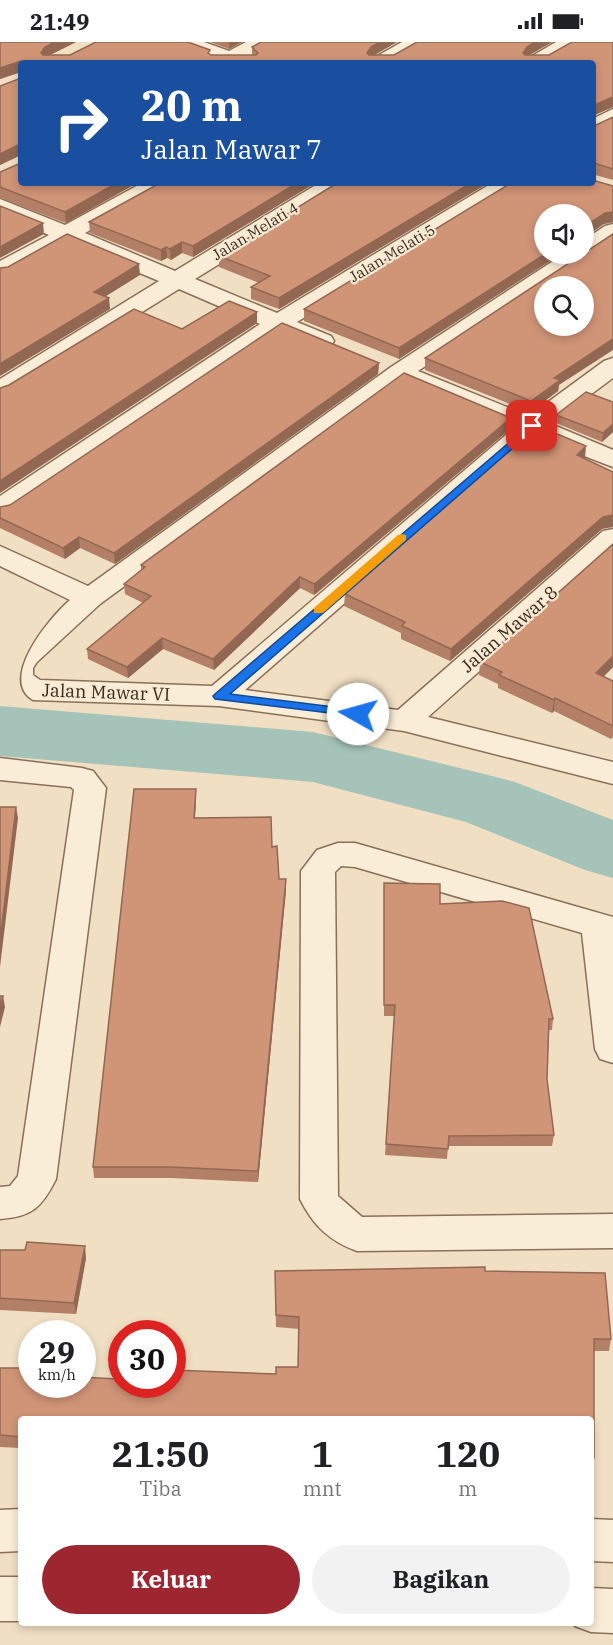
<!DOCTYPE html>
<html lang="id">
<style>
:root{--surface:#fff;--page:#f2f2f2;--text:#202124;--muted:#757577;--accent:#9d2631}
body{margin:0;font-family:"IBM Plex Serif",serif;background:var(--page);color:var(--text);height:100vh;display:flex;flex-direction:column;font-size:22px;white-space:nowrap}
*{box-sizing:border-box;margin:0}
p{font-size:20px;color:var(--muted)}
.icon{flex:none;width:33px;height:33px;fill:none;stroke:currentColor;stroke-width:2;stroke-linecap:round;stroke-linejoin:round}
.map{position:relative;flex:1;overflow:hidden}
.panel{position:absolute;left:18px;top:1374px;width:576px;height:210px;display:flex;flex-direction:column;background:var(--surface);border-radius:6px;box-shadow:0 3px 9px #0003}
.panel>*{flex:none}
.banner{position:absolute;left:18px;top:18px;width:578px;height:126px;border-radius:6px;box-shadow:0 3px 9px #0003;background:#1a4fa0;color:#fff;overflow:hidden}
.fabs{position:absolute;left:534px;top:162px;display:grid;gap:12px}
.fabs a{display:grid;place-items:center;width:60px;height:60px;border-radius:50%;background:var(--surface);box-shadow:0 3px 9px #0003;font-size:30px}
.speed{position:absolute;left:18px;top:1278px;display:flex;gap:12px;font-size:30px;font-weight:700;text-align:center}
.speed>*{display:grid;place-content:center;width:78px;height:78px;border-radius:50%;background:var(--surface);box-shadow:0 3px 9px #0003;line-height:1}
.speed small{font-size:15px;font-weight:400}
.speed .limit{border:9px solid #d22;background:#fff;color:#111}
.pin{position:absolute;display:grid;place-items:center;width:51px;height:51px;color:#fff;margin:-26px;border-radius:12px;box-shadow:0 3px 9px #0006}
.me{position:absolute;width:66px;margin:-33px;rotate:277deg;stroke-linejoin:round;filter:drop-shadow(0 0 4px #0008)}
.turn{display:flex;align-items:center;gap:21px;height:126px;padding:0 24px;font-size:27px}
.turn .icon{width:78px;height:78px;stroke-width:2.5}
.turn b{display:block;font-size:42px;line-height:51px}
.eta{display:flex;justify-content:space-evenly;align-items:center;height:102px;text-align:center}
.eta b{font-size:36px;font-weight:800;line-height:42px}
.action{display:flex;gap:12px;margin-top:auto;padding:12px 24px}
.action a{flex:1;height:69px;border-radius:36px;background:var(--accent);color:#fff;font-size:24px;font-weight:800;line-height:69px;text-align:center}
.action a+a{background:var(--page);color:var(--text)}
.status{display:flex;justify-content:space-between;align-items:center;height:42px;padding:0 30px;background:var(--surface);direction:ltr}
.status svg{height:16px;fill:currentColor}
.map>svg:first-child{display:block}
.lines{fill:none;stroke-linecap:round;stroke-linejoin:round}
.river{fill:#a5c3b8;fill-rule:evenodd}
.minor-casing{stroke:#8b6f59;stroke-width:3}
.minor{fill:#faedd7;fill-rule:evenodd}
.wall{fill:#b37f66}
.shaded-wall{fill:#926853}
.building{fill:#d09477;stroke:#926853;stroke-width:1.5;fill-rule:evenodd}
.route{fill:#1a73e8;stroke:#114b97;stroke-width:1.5}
.slow{fill:#f59e0b}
.labels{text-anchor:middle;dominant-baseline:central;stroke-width:4.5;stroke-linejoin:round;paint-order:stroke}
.far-street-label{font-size:15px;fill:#3b291e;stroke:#f7ead3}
.street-label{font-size:18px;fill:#3b291e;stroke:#f7ead3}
</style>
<div class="status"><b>21:49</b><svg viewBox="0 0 49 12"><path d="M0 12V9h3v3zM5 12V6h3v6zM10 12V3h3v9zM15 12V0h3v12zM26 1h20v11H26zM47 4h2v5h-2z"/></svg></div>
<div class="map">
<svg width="613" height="1603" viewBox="0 0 613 1603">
<rect width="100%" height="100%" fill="#f0dfc3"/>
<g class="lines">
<path class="river" d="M0,664L313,690L488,733L515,740L613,778V836L585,828L466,780L313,740L0,714Z"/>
<g class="minor-casing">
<path id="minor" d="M175,0H204L229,9L246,0H271L268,4L248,15L256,21H211L214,17L178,4Z
M402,0H426L423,4L394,21H369L372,17Z
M556,0H580L577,4L548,21H524L527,17Z
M613,67V82L592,92V77Z
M142,141H169L166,146L85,191L175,229L319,141H345L342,146L195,237L277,271L492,141H518L515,146L297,280L331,294L334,299L331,304C314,308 296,297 280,290L10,472L0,474V454L260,282L179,247L9,353L0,356V337L159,239L68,201L8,234L0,236V219L49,193L0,172V157L65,183Z
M613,182V199L418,329L529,374L604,319L613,316V336L551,382L613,408V425L535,395L245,648L398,668L603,489L613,487V510L428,675L613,720V742L404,689L219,664L33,658C0,638 45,580 70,558L0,524V504L88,544L391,325L564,212H584V198L605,184ZM402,340L514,386L212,644L40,638L33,633V626L37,620L100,562Z
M0,716L82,726L93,729L106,746L56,1137C42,1165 32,1175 0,1177V1145L10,1144L18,1134L74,748L71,745L0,738Z
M338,801H355L613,875V1021L600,1017L595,1007L582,891L355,825L341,824L335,830L338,1154L362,1175L613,1172V1206L357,1209C329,1199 313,1183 300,1157L301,829L317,808Z
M21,1467V1509L0,1510V1468Z
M591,1477L613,1478V1520L591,1519Z
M0,1535H21V1579H0Z
M591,1546L613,1547V1591L591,1590L575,1584L574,1581H591Z"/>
</g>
<use href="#minor" class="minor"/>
</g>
<path class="wall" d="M0,0H76L50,13H252V5L261,0H397L374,13H394L417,0H552L529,13H549L613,0V65L592,74V21H21V30L0,37Z
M210,0H242L229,7Z
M21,36V141H137L66,181L0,156V130L21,121V113L0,123V44Z
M613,75V138L592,132L594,84Z
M315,141L193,215L182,211L171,218L167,216L161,219L90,191L89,180Z
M337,141H488L279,267L251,257V245L259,241L219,225V214Z
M613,144V180L604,182L584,172L399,317L304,279V267Z
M425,316L559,343L558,349L530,370L425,328Z
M379,321L378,332L115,522L80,506L65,517L0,486V465L10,463Z
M613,360V390L602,400L556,381V373Z
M510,387L317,551L314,553L300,546L214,628L163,607L128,636L88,617L87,607L143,561L125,552L124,542L141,528V523Z
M585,416L602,487L450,619L401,597V591L344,564L345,552Z
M613,502V625L603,635L613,639V695L611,697L554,669L552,671L498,646V642L479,633L480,620Z
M196,758L195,776L272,805L279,837H286V848L258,1140L171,1136H94L93,1125Z
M384,841L440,862L553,977L552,988H549L547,1037L554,1093L552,1104H448L447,1117L385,1113L394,974H384Z
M0,1208L86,1216L76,1272L0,1268Z
M275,1229H485L611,1297L609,1309H594V1416L592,1427H591V1377H21V1406L0,1405V1326L32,1342H122L276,1332L298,1325L299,1287L276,1285Z"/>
<path class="shaded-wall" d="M55,0H76L46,15L41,11L45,5Z
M229,0H242L229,7Z
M380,0H397L371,15L367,11L371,5Z
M535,0H552L526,15L523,11L527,5Z
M21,19V30L0,37V26Z
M613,55V65L592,74V64Z
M20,102L21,113L0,123V112Z
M117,141H137L66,181L65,170Z
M297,141H315L193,215V204Z
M471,141H488L279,267V256Z
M613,170V180L604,182L584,196V185L605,171Z
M43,181L44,192L0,216V205Z
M182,200V211L171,218L170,207Z
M166,205L167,216L161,219V208Z
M545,212H561L399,317V306Z
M139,222L140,233L95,261L94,250Z
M109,256L110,267L0,334V322Z
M257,270V281L0,451V439Z
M613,297V308L559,343L558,349L530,370L531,359L554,336Z
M379,321L378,332L115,522L114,511Z
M511,376L510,387L314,553V542Z
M613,382V390L602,400L603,391Z
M586,404L585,416L575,425L577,413Z
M613,473V485L602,487L450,619L451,607L603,475Z
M79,495L80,506L65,517L63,506Z
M300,535V546L214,628L213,617Z
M162,596L163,607L128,636L127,625Z
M613,614V625L594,644L596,631Z
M555,656L554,669L552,671L554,658Z
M196,747V758L194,788V776Z
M16,765L18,776L0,925V899Z
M286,837V848L258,1140V1129Z
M3,954L5,965L0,985V966Z
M85,1204L86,1216L76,1272L74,1261Z"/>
<path class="building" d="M0,0H55L45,5L41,11L43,13H70L96,0H188L210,8L208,11L211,13H256L258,11L252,5L261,0H380L371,5L367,11L369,13H394L417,0H535L527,5L523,11L525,13H549L572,0H613V55L592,64V21H21V19L0,26Z
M21,36V141H117L65,170L0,145V130L21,121L20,102L0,112V44Z
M613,75V127L594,121L592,122V83L594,84Z
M592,138L613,144V170L605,171L584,185V191V172H544L545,212L399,306L304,267L511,141H592Z
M160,141H297L193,204L182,200L170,207L166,205L161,208L89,180Z
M337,141H471L279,256L251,245L270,234L219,214Z
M0,164L43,181L0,205Z
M67,192L139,222L94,250L109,256L0,322V226L8,225Z
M613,192V297L554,336L560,338L531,359L425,316ZM544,244H584V284H544Z
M229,259L257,270L0,439V346L9,343L134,267L182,287Z
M282,281L379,321L114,511L79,495L63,506L0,476V465L10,463Z
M404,331L511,376L317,540L314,542L300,535L213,617L162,596L127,625L87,607L151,554L124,542L145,525L141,523Z
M586,350L613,360V382L603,391L556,373Z
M538,384L586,404L577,413L613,430V473L603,475L451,607L402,584L405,580L345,552Z
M613,502V614L596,631L613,639V684L555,656L554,658L499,633L502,630L480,620Z
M134,747H196L194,776L271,775L272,805L277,804L279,837H286L258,1129L170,1125H93Z
M0,765H16L0,899Z
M384,841L440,842V862L502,859L529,866L553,977H549L547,1037L554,1093L449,1094L448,1107L386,1102L395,963H384Z
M0,954H3L0,966Z
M27,1200L85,1204L74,1261L0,1256V1208H25Z
M485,1225V1229L605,1231L611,1297H594V1416L591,1415V1377H21V1395L0,1393V1326H32V1342H82V1335L117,1337L118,1332H122V1342H172L173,1328L276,1332V1325H298L299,1275L276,1273L275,1229Z"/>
<path class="route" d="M532,381L536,382V386L230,652L358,668L364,672L362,675L215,657L213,654L215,652Z"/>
<path class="slow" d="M402,492L406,493V498L323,571H314V566L398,493Z"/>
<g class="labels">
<g class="far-street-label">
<text transform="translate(255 189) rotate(-31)">Jalan Melati 4</text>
<text transform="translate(392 211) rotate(-31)">Jalan Melati 5</text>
</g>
<g class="street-label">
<text transform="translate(509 587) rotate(-41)">Jalan Mawar 8</text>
<text transform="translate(106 650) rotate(2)">Jalan Mawar VI</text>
</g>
</g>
</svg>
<div class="fabs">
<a><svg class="icon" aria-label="sound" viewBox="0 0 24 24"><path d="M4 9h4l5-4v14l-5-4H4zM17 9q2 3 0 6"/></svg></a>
<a><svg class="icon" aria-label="search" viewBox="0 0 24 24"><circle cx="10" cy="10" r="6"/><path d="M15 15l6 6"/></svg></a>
</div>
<div class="speed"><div>29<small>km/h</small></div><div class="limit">30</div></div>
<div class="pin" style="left:532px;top:384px;background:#d93025"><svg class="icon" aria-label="arrive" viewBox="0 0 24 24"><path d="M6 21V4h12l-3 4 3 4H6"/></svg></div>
<svg class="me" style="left:358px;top:672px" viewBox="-20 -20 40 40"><circle r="19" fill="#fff"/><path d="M0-13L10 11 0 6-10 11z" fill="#1a73e8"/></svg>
<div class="banner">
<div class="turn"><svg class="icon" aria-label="right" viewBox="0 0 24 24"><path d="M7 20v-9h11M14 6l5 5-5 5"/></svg><div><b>20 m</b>Jalan Mawar 7</div></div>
</div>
<section class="panel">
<div class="eta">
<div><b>21:50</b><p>Tiba</p></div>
<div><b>1</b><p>mnt</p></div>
<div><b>120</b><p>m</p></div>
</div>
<div class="action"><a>Keluar</a><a>Bagikan</a></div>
</section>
</div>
